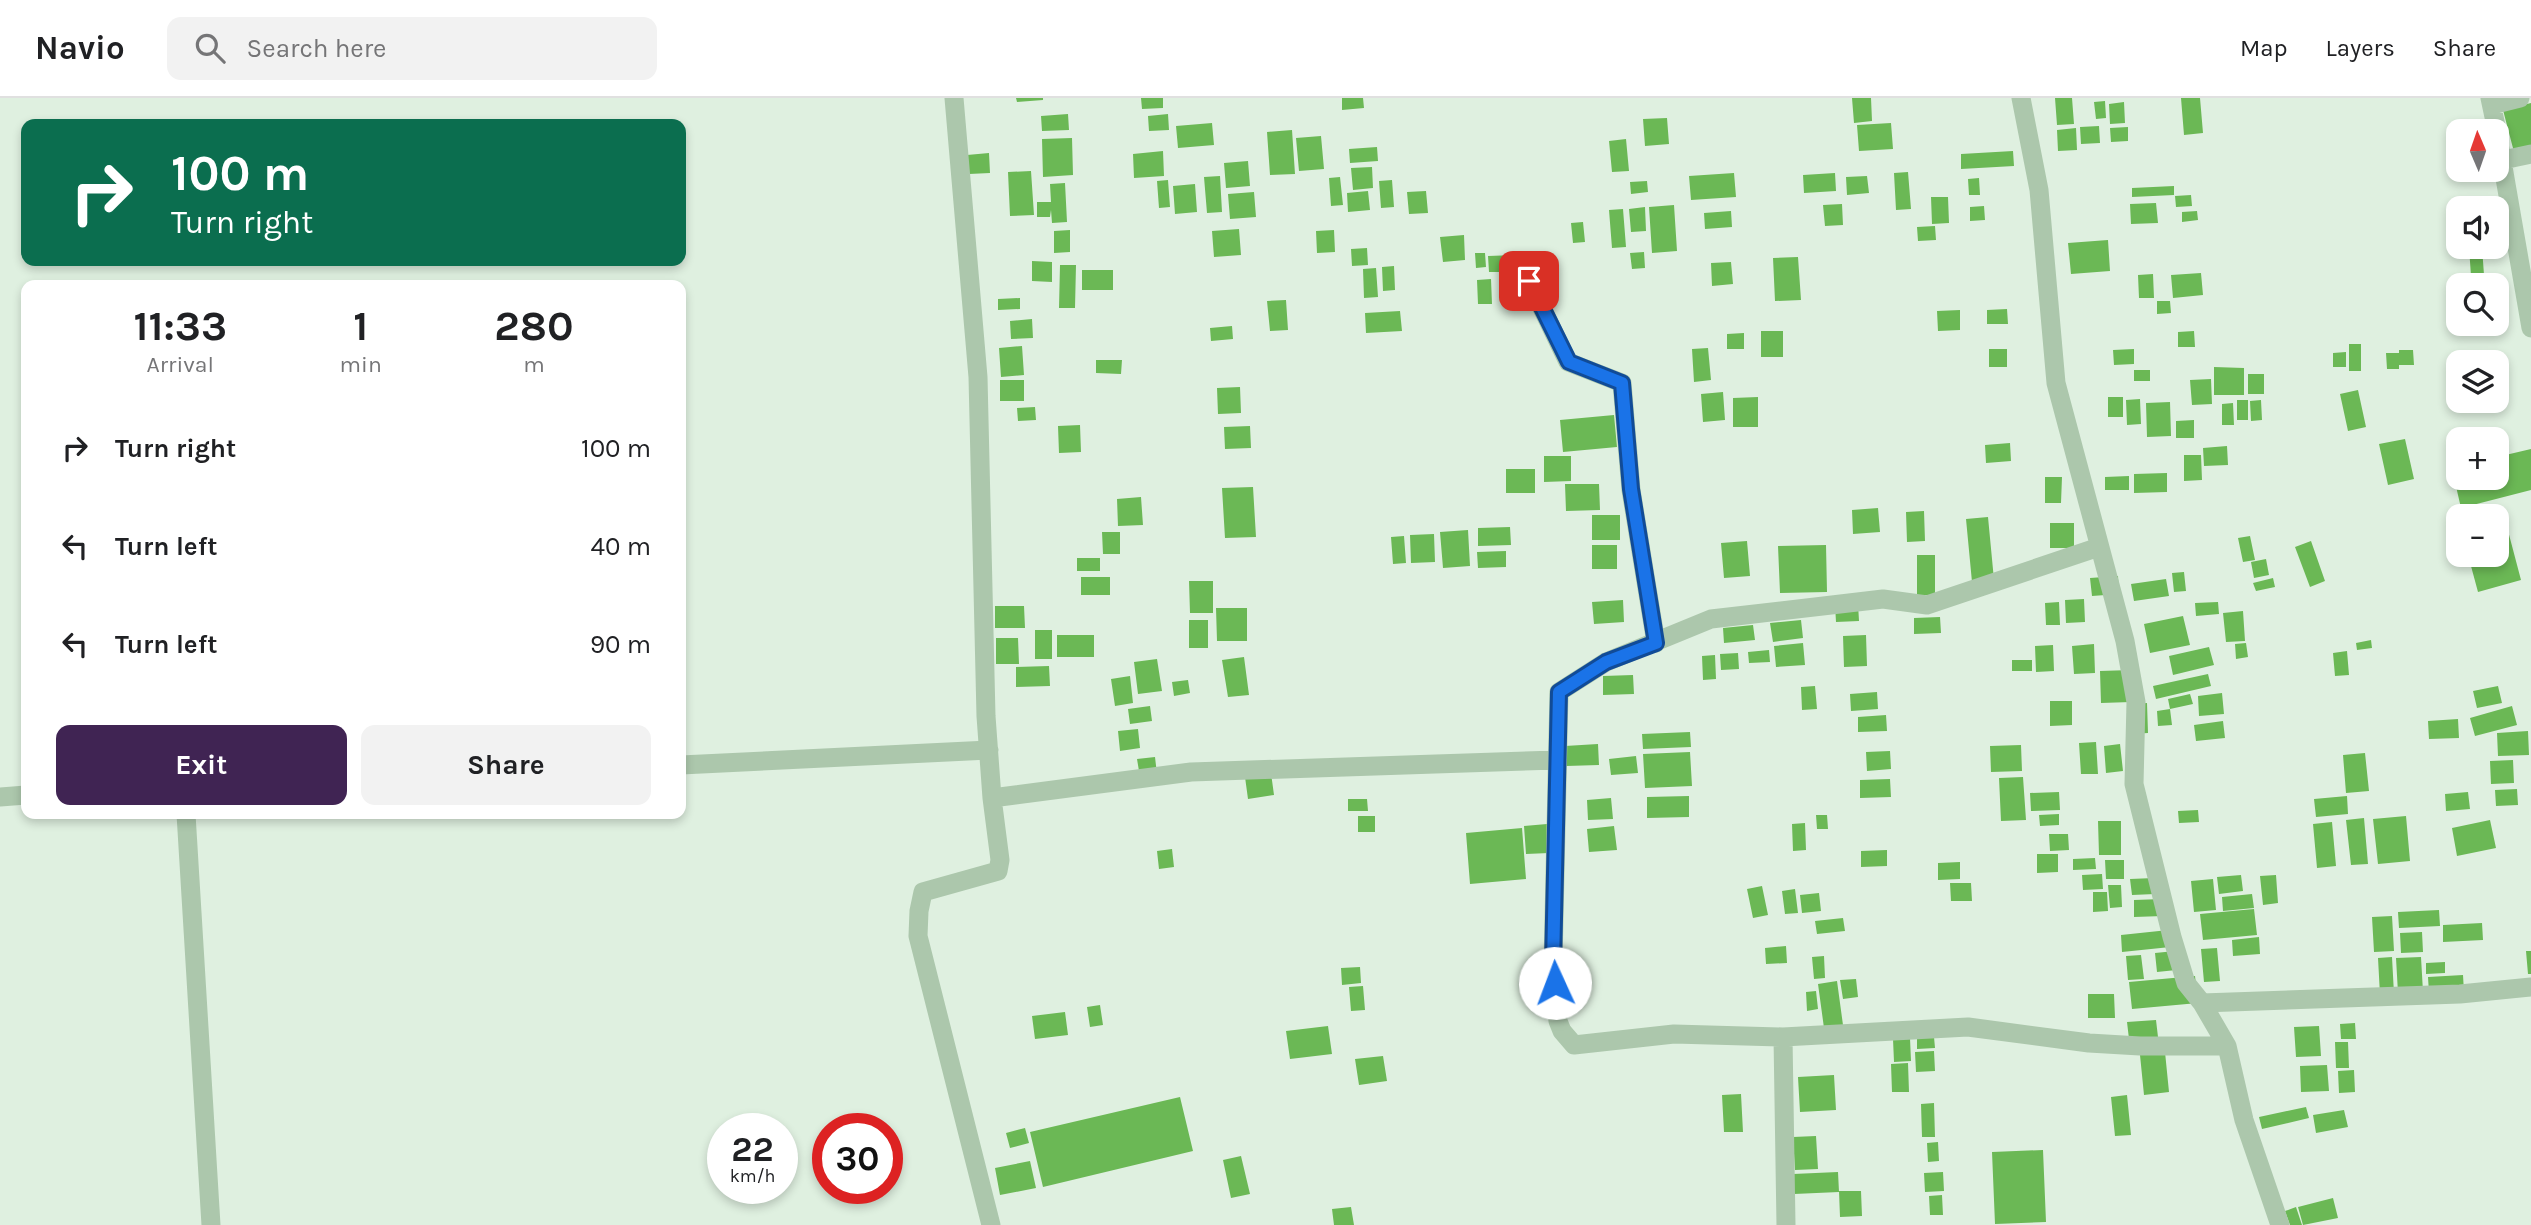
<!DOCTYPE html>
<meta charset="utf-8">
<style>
:root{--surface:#fff;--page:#f2f2f2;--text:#202124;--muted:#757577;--line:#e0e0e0;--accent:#402453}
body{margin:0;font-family:Karla,sans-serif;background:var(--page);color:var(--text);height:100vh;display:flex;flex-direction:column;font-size:26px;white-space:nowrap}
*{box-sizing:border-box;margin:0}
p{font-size:23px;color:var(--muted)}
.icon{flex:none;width:38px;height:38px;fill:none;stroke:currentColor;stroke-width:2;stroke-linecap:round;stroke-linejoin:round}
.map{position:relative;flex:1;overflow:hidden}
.sheet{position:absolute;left:21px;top:182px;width:665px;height:539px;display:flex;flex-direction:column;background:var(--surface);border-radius:14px;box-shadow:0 4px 10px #0003}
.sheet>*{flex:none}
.banner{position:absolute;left:21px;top:21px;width:665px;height:147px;border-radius:14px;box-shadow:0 4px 10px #0003;background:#0b6e4f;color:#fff;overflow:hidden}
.needle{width:46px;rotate:358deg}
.buttons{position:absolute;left:2446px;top:21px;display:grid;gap:14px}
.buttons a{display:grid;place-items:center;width:63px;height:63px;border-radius:14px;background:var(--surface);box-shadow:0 4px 10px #0003;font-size:35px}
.speed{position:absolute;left:707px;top:1015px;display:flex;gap:14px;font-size:35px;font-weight:700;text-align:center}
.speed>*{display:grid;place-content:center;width:91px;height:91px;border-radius:50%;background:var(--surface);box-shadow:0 4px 10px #0003;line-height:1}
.speed small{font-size:18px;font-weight:400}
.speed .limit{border:10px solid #d22;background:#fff;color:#111}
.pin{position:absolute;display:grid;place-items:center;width:60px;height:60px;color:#fff;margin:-30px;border-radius:14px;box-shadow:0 4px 10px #0006}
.me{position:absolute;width:77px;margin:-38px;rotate:358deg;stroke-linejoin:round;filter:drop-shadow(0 0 5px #0008)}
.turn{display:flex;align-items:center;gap:24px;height:147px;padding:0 35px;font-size:32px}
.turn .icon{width:91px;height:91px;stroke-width:2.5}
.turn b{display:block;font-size:49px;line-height:60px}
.eta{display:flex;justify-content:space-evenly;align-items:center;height:119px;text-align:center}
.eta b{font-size:42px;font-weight:700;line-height:49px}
.cta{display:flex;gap:14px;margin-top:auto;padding:14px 35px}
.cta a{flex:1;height:80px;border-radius:14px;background:var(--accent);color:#fff;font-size:28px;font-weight:700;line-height:80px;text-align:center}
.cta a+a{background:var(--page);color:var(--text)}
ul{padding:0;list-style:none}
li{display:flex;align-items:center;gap:21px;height:98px;padding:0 35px}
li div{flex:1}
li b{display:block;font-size:26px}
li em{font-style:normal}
header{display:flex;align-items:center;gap:42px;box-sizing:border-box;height:98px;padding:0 35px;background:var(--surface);border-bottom:2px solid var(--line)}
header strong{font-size:33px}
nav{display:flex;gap:38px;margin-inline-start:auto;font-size:24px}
.search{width:490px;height:63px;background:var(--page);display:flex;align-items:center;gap:18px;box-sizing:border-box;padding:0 24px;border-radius:14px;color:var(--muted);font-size:26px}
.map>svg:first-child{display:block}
.building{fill:#6bb855}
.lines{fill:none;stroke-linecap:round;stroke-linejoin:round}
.minor{stroke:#acc7ac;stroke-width:19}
.route-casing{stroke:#114b97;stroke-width:18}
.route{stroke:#1a73e8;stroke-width:12}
</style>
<header>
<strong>Navio</strong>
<div class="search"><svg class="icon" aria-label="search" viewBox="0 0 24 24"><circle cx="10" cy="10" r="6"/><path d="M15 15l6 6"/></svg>Search here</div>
<nav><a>Map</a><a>Layers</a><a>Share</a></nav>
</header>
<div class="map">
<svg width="2531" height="1127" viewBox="0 0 2531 1127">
<rect width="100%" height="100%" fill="#dff0e0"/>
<path class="building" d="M1016,0H1043V2L1017,4Z
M1141,0H1163V10L1142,11Z
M1342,0H1363L1364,10L1342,12Z
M1852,0H1871L1872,23L1854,25Z
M2055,0H2072L2074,26L2057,27Z
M2181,0H2200L2203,35L2184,37Z
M2105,3L2106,20L2096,21L2094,4Z
M2124,4L2125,25L2110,26L2109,6Z
M2531,5V50L2514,54L2503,12Z
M1068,16L1069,32L1042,33L1041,18Z
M1168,16L1169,32L1149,33L1148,18Z
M1667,20L1669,46L1645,48L1643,21Z
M1212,25L1214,47L1178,50L1176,28Z
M1891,25L1893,51L1859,53L1857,27Z
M2099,28L2100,45L2081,46L2080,29Z
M2128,29V43L2111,44L2110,30Z
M2076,30L2077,52L2058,53L2057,32Z
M1292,32L1295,76L1270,77L1267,34Z
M1321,38L1324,71L1299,73L1296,40Z
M1072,40L1073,77L1043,79L1042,41Z
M1626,41L1629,73L1612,74L1609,43Z
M1377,49L1378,63L1350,65L1349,51Z
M1163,53L1164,78L1134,80L1133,56Z
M2013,53L2014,68L1961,71V56Z
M989,55L990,75L969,76L967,57Z
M1248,63L1250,88L1226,90L1224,65Z
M1372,69L1373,90L1353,92L1351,70Z
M1031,73L1034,117L1010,118L1008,74Z
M1908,74L1911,111L1896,112L1894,75Z
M1734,75L1736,99L1691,102L1689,78Z
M1835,75L1836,93L1804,95L1803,77Z
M1220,78L1222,114L1207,115L1204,79Z
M1867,78L1869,95L1847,97L1846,79Z
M1340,79L1343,107L1331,108L1329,80Z
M1979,80L1980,97H1969L1968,81Z
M1168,82L1170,109L1159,110L1157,83Z
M1392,82L1394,109L1381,110L1379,83Z
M1647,83L1648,94L1631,96L1630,84Z
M1065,85L1067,124L1052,125L1051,112L1050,119H1037V104H1051L1050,86Z
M1195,86L1197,114L1175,116L1173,88Z
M2174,88V97L2132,99V90Z
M1368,93L1370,112L1348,114L1347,95Z
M1426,93L1428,115L1409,116L1407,94Z
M1254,94L1256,119L1230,121L1228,96Z
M2191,97L2192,108L2176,109L2175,98Z
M1931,99H1948L1949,125L1932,126Z
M2156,105L2158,125L2131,126L2130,106Z
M1842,106L1843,127L1825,128L1823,107Z
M1674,107L1677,153L1652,155L1649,109Z
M1984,108L1985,122L1970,123V109Z
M1645,109L1646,133L1631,134L1629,111Z
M1623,111L1626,149L1612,150L1609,112Z
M1731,113L1732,129L1705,131L1704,115Z
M2197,113L2198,122L2182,124V114Z
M1583,124L1585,144L1573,145L1571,125Z
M1935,128L1936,142L1918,143L1917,129Z
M1239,131L1241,157L1214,159L1212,133Z
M1070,132V154L1054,155V133Z
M1334,132L1335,154L1317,155L1316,133Z
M1464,137L1465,162L1443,164L1440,139Z
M2108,142L2110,173L2071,176L2068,145Z
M2469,149H2482L2484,177L2471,178Z
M1367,150L1368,167L1352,168L1351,151Z
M1541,153L1542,165H1526V154Z
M1644,154L1645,170L1632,171L1630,155Z
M1475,155H1485L1486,169L1476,170Z
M1516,157V174H1489L1488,158Z
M1798,159L1801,202L1775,203L1773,160Z
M1032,163L1052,164V184L1032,183Z
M1731,164L1733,186L1712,188L1711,165Z
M1060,167H1076L1075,210H1059Z
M1394,168L1395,192L1383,193L1382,169Z
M1376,170L1378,199L1364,200L1363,171Z
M1082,172H1113V192H1082Z
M2201,175L2203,197L2173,200L2171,177Z
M2153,176L2154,200H2139L2138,177Z
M1491,181L1492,206H1478L1477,182Z
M1020,200V211L998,212V201Z
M1286,202L1288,232L1270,233L1267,203Z
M2157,203H2170L2171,215L2157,216Z
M2007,211L2008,226H1987V212Z
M1960,212V232L1938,233L1937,213Z
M1400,213L1402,233L1366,235L1365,215Z
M1032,221L1033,240L1011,241L1010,223Z
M1232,228L1233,241L1211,243L1210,230Z
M1761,233H1783V259H1761Z
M2194,233L2195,249H2178V234Z
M1744,235V251H1727V236Z
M2349,246H2361V273H2349Z
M1022,248L1024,277L1001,279L999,250Z
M1708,250L1711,282L1694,284L1692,251Z
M1989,251H2007V269H1989Z
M2134,251V266L2114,267L2113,252Z
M2399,252H2413L2414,267H2399V271H2387L2386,255H2399Z
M2346,254V269H2333V255Z
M1096,262H1122L1121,276L1096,275Z
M2214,269L2244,270V297H2214Z
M2134,272H2150V283H2134Z
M2248,276H2264V296H2248Z
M2211,281L2212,306L2192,307L2190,282Z
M1000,282H1024V303H1000Z
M1240,289L1241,315L1218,316L1217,290Z
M2358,292L2366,329L2348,333L2340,296Z
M1723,294L1725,322L1703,324L1701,296Z
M1758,299V329H1733V300Z
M2108,299H2123V319H2108Z
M2140,301L2141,326L2127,327L2126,302Z
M2237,302H2248V322H2237Z
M2261,302L2262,322L2251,323L2250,303Z
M2170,304L2171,338L2147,339L2146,305Z
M2233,305L2234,327H2222V306Z
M1035,309L1036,322L1018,323L1017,310Z
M1614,317L1617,349L1563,354L1560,322Z
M2194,322V340H2176V323Z
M1080,327L1081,354L1059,355L1058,328Z
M1250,328L1251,350L1225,351L1224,329Z
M2405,341L2414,381L2388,387L2379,346Z
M2010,345L2011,363L1986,365L1985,347Z
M2227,348L2228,367L2204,368L2203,350Z
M2531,351V392L2461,410L2452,371L2459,369V380H2497V359Z
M2184,357H2201L2202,382L2184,383Z
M1544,358H1571V383L1544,384Z
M1506,371H1535V395H1506Z
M2167,375V394L2134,395V376Z
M2129,378V392H2105V379Z
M2045,379H2062L2061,405H2045Z
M1565,386H1599L1600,412L1566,413Z
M1253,389L1256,439L1225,440L1222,390Z
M1141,399L1143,427L1118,428L1117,401Z
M1878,410L1880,434L1853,436L1852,412Z
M1924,413L1925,443L1907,444L1906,414Z
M1592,417H1620V442H1592Z
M1988,419L1994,482L1972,484L1966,421Z
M2050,425H2074V450H2050Z
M1510,429L1511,447L1478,448V430Z
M2507,429L2521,482L2478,494L2468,457H2497V431Z
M1468,432L1470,468L1443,470L1440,434Z
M1102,434H1120V456H1103Z
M1434,436L1435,464L1411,465L1410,437Z
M1404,438L1406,465L1393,466L1391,439Z
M2250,438L2255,462L2243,464L2238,440Z
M1747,443L1750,478L1724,480L1721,445Z
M2311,443L2325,483L2310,489L2295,449Z
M1592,447H1617V471H1592Z
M1826,447L1827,494L1780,495L1778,448Z
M1506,453V469L1478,470L1477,454Z
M1917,457H1935V497H1917Z
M1077,460H1100V473H1077Z
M2266,461L2269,477L2254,480L2251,464Z
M2184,474L2186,493L2174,494L2172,475Z
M2118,478L2119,496L2092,498L2090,480Z
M1081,479H1110V497H1081Z
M2273,480L2275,489L2256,493L2253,485Z
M2166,481L2169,498L2134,503L2131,486Z
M1189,483H1213V515H1190Z
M2084,501L2085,524L2066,525L2065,502Z
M1623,502L1624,524L1594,526L1592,504Z
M2059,504L2060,527H2046L2045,505Z
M2218,504L2219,516L2196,518L2195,505Z
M1858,506L1859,523L1836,524L1835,507Z
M995,508H1024L1025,530H995Z
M1216,510H1247V543H1217Z
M2243,513L2245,543L2226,544L2223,515Z
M2183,518L2190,547L2150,555L2144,526Z
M1940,519L1941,535L1914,536V520Z
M1189,522H1208V550H1189Z
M1801,522L1803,540L1773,544L1770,525Z
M1753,527L1755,542L1724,545L1723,530Z
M1035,532H1052V561H1035Z
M1057,537H1094V559H1057Z
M1866,537L1867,568L1844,569L1843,538Z
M996,540H1018L1019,566H996Z
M2371,542L2372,550L2357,552L2356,545Z
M1803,545L1805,567L1776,569L1774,548Z
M2246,545L2248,559L2236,561L2235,546Z
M2094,546L2095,575L2074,576L2072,548Z
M2053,547L2054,573L2036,574L2035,548Z
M2209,549L2214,567L2173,577L2169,558Z
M1769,552L1770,564L1749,565L1748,554Z
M2347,553L2349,577L2335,578L2333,555Z
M1738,555L1739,571L1721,572L1720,556Z
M1715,557L1716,581L1703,582L1702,558Z
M1244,559L1249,597L1228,599L1222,562Z
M1157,561L1162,593L1138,596L1134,564Z
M2012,562H2032V573H2012Z
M1049,568L1050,588L1016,589V569Z
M2131,572V604L2101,605L2100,573Z
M2208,576L2211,588L2156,601L2153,588Z
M1633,577L1634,596L1603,597V578Z
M1130,578L1133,605L1115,608L1111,581Z
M1188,582L1190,595L1174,598L1172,584Z
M1815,588L1817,611L1802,612L1801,589Z
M2498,588L2502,605L2477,610L2473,593Z
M1877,594L1878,611L1851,613L1850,596Z
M2222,595L2224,616L2199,618L2198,598Z
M2190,596L2193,606L2170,611L2168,601Z
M2050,603H2072V627L2050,628Z
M2147,605L2148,635L2131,636L2130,606Z
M1150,608L1152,623L1130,626L1128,611Z
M2512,608L2517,627L2475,638L2470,620Z
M2170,611L2172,627L2158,628L2157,613Z
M1886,617L1887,633L1858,634V619Z
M2458,621L2459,640L2429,641L2428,623Z
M2223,623L2225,640L2196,643L2194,627Z
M1138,631L1140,650L1120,653L1118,633Z
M2528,633L2529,657L2498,658L2497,635Z
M1690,634L1691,649L1643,651L1642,636Z
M2096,644L2098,676H2081L2079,645Z
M1598,646L1599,667L1566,668L1565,648Z
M2120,646L2123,673L2106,675L2104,648Z
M2021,647L2022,673L1991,674L1990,648Z
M1890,653L1891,671L1867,673L1866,654Z
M1690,654L1692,688L1645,690L1643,656Z
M2365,655L2369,693L2346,695L2343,657Z
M1636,658L1638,675L1611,677L1609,661Z
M1155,659L1157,676L1140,679L1137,661Z
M2513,662L2514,685L2491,686L2490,663Z
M1271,675L1274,697L1248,701L1245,679Z
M2023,679L2026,722L2001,723L1999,680Z
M1890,681L1891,699L1860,700V682Z
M2517,691L2518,707L2496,708L2495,692Z
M2059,694L2060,712L2031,713L2030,695Z
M2468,694L2470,711L2446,713L2445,696Z
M1689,698V719L1647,720V699Z
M2347,698L2348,716L2316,719L2314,701Z
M1611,700L1613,721L1588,722L1587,702Z
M1348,701H1367L1368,713H1348Z
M2198,712L2199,724L2179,725L2178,713Z
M2059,716V727L2040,728L2039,717Z
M1816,717H1827L1828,731H1817Z
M1358,718H1375V734H1358Z
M2406,718L2410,763L2378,766L2373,721Z
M2364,720L2368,766L2351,767L2346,722Z
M2490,722L2496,750L2457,758L2452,730Z
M2098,723H2121V757H2099Z
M2332,724L2336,768L2317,770L2313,726Z
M1805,725L1806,752L1793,753L1792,726Z
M1547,726L1549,755L1526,756L1524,728Z
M1614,728L1617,752L1589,754L1587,731Z
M1522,730L1526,781L1470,786L1466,735Z
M2049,736H2068L2069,752L2050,753Z
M1172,751L1174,769L1159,771L1157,753Z
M1887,752V768L1861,769V753Z
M2037,756H2058V774L2037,775Z
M2095,760L2096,771L2073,772V761Z
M2105,762H2124V781H2106Z
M1960,764V781L1938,782V765Z
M2102,776L2103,791L2083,792L2082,777Z
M2241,777L2243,793L2219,796L2217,779Z
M2276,777L2278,805L2263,807L2260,778Z
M2154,780L2155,796L2132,797L2130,781Z
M2213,781L2216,812L2194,814L2191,783Z
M1950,785H1971L1972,803H1951Z
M2108,787H2121L2122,809L2110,810Z
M1762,788L1768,817L1753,820L1747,791Z
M1795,791L1798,815L1785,816L1782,793Z
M2093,794H2107L2108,813L2093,814Z
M1819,795L1821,813L1802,815L1800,797Z
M2252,796L2254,810L2223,813L2222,799Z
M2162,801L2163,818L2134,819V802Z
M2254,811L2257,837L2203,842L2200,816Z
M2439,812L2440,828L2399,830L2398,814Z
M2392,818L2394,853L2374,854L2372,819Z
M1843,820L1845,833L1817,836L1815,823Z
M2482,825L2483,842L2443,844V827Z
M2178,831L2180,848L2122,854L2121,837Z
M2422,834L2423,854L2401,855L2400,835Z
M2259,839L2260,856L2233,858L2232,842Z
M1786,848L1787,865L1766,866L1765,850Z
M2217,850L2220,883L2204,884L2201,851Z
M2185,852L2186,871L2157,874L2155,855Z
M2526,853H2531V876H2528Z
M2141,857L2144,881L2128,882L2126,858Z
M1824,858L1825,880L1814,881L1812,859Z
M2392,859L2394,896L2380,897L2378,860Z
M2421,859L2423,894L2398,895L2396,860Z
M2445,864V875L2426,876V865Z
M1360,869L1361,885L1342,887L1341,870Z
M2463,877L2464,894L2429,895L2428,879Z
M2195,878L2198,905L2132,911L2129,884Z
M1856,881L1858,899L1843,901L1840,882Z
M1837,883L1843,927L1824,930L1818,886Z
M1363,888L1365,912L1351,913L1349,889Z
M1816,893L1818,911L1807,913L1806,894Z
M2088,896H2114L2115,920H2088Z
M1100,907L1103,927L1090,929L1087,909Z
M1065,914L1068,937L1035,941L1032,918Z
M2156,922L2158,939L2129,941L2127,924Z
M2355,925L2356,941H2341L2340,926Z
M1328,928L1332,956L1290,961L1286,933Z
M2319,928L2321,958L2296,959L2294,929Z
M1934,939L1935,950L1917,951V940Z
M1910,940L1911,963L1894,964L1893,941Z
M2335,944H2348L2349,970H2336Z
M1934,953L1935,973L1916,974L1915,954Z
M2165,954L2169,994L2144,997L2140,957Z
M1383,958L1387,983L1359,987L1355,961Z
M1908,965L1909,994H1892L1891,966Z
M2327,967L2329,993L2301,994L2300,968Z
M2354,972L2355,994L2339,995L2338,973Z
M1834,977L1836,1012L1800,1014L1798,979Z
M1741,996L1743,1034H1724L1722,997Z
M2127,997L2131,1037L2115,1038L2111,999Z
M1180,999L1193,1053L1043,1089L1030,1034Z
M1934,1005L1935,1039H1922L1921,1006Z
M2306,1009L2309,1020L2262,1031L2259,1019Z
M2344,1012L2348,1029L2316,1035L2313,1017Z
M1025,1030L1029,1045L1010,1050L1006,1035Z
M1816,1038L1818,1071L1795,1072L1793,1039Z
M1938,1044L1939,1063L1928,1064L1927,1045Z
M2043,1052L2046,1124L1995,1126L1992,1054Z
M1241,1058L1250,1096L1231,1100L1223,1062Z
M1030,1063L1036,1090L1000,1097L995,1070Z
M1838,1074L1839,1094L1794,1096L1793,1076Z
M1943,1074L1944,1093L1925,1094L1924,1075Z
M1839,1093H1861L1862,1118L1840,1119Z
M1942,1097L1943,1117H1930L1929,1098Z
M2333,1100L2338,1120L2303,1127L2298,1109Z
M1351,1109L1354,1127H1334L1332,1111Z
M2296,1109L2302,1127H2290L2285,1113Z"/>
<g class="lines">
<path class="minor" d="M954,0L978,279L986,618L992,700L1000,762L998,773L923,794L919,813L918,838L991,1127
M2021,0L2039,92L2056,285L2125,543L2136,604L2134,686L2172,839L2186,885L2202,905L2460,896L2531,889
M2490,0L2497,33
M2492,7L2520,0
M2497,34L2531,230
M2503,62L2531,56
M1529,183L1568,264L1622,285L1631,392L1656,545
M681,667L989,652
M0,699L26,697
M992,700L1191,674L1557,662
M186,716L211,1127
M2202,905L2227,948L2244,1022L2280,1127
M1783,939L1674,936L1574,947L1562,933L1558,923L1553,866L1559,594L1606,564L1711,521L1883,501L1927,507L2099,449
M1786,1127L1783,939L1968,929L2089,945L2140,948H2227"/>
</g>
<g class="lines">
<g class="route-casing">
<path id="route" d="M1529,183L1569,264L1622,285L1631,391L1656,545L1606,564L1559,594L1553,866L1555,885"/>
</g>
<use href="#route" class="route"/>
</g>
</svg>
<div class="buttons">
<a><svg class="needle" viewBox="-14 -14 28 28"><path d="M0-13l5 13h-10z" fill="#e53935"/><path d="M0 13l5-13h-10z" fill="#757577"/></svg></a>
<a><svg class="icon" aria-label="sound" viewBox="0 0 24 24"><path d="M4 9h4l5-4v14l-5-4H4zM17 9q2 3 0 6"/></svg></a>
<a><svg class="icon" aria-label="search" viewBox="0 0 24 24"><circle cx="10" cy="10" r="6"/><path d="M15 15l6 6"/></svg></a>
<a><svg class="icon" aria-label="layers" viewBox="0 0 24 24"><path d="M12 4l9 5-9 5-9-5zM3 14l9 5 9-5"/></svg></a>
<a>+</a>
<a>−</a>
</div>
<div class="speed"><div>22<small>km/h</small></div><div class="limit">30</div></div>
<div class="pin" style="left:1529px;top:183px;background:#d93025"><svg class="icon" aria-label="arrive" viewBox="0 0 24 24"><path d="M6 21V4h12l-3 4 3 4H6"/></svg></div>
<svg class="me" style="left:1555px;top:885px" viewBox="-20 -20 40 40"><circle r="19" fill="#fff"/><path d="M0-13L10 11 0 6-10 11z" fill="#1a73e8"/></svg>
<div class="banner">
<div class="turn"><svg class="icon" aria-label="right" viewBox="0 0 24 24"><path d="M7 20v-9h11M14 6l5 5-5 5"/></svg><div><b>100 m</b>Turn right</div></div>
</div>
<section class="sheet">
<div class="eta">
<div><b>11:33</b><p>Arrival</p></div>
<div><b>1</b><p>min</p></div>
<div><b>280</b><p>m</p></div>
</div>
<ul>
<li><svg class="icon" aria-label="right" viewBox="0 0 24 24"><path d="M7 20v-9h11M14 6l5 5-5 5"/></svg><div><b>Turn right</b></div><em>100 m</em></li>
<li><svg class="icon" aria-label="left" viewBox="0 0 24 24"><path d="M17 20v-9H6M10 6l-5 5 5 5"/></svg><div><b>Turn left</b></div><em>40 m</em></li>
<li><svg class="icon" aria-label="left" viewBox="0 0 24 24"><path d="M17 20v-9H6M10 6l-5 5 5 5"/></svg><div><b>Turn left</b></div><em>90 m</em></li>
</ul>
<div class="cta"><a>Exit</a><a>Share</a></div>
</section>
</div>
